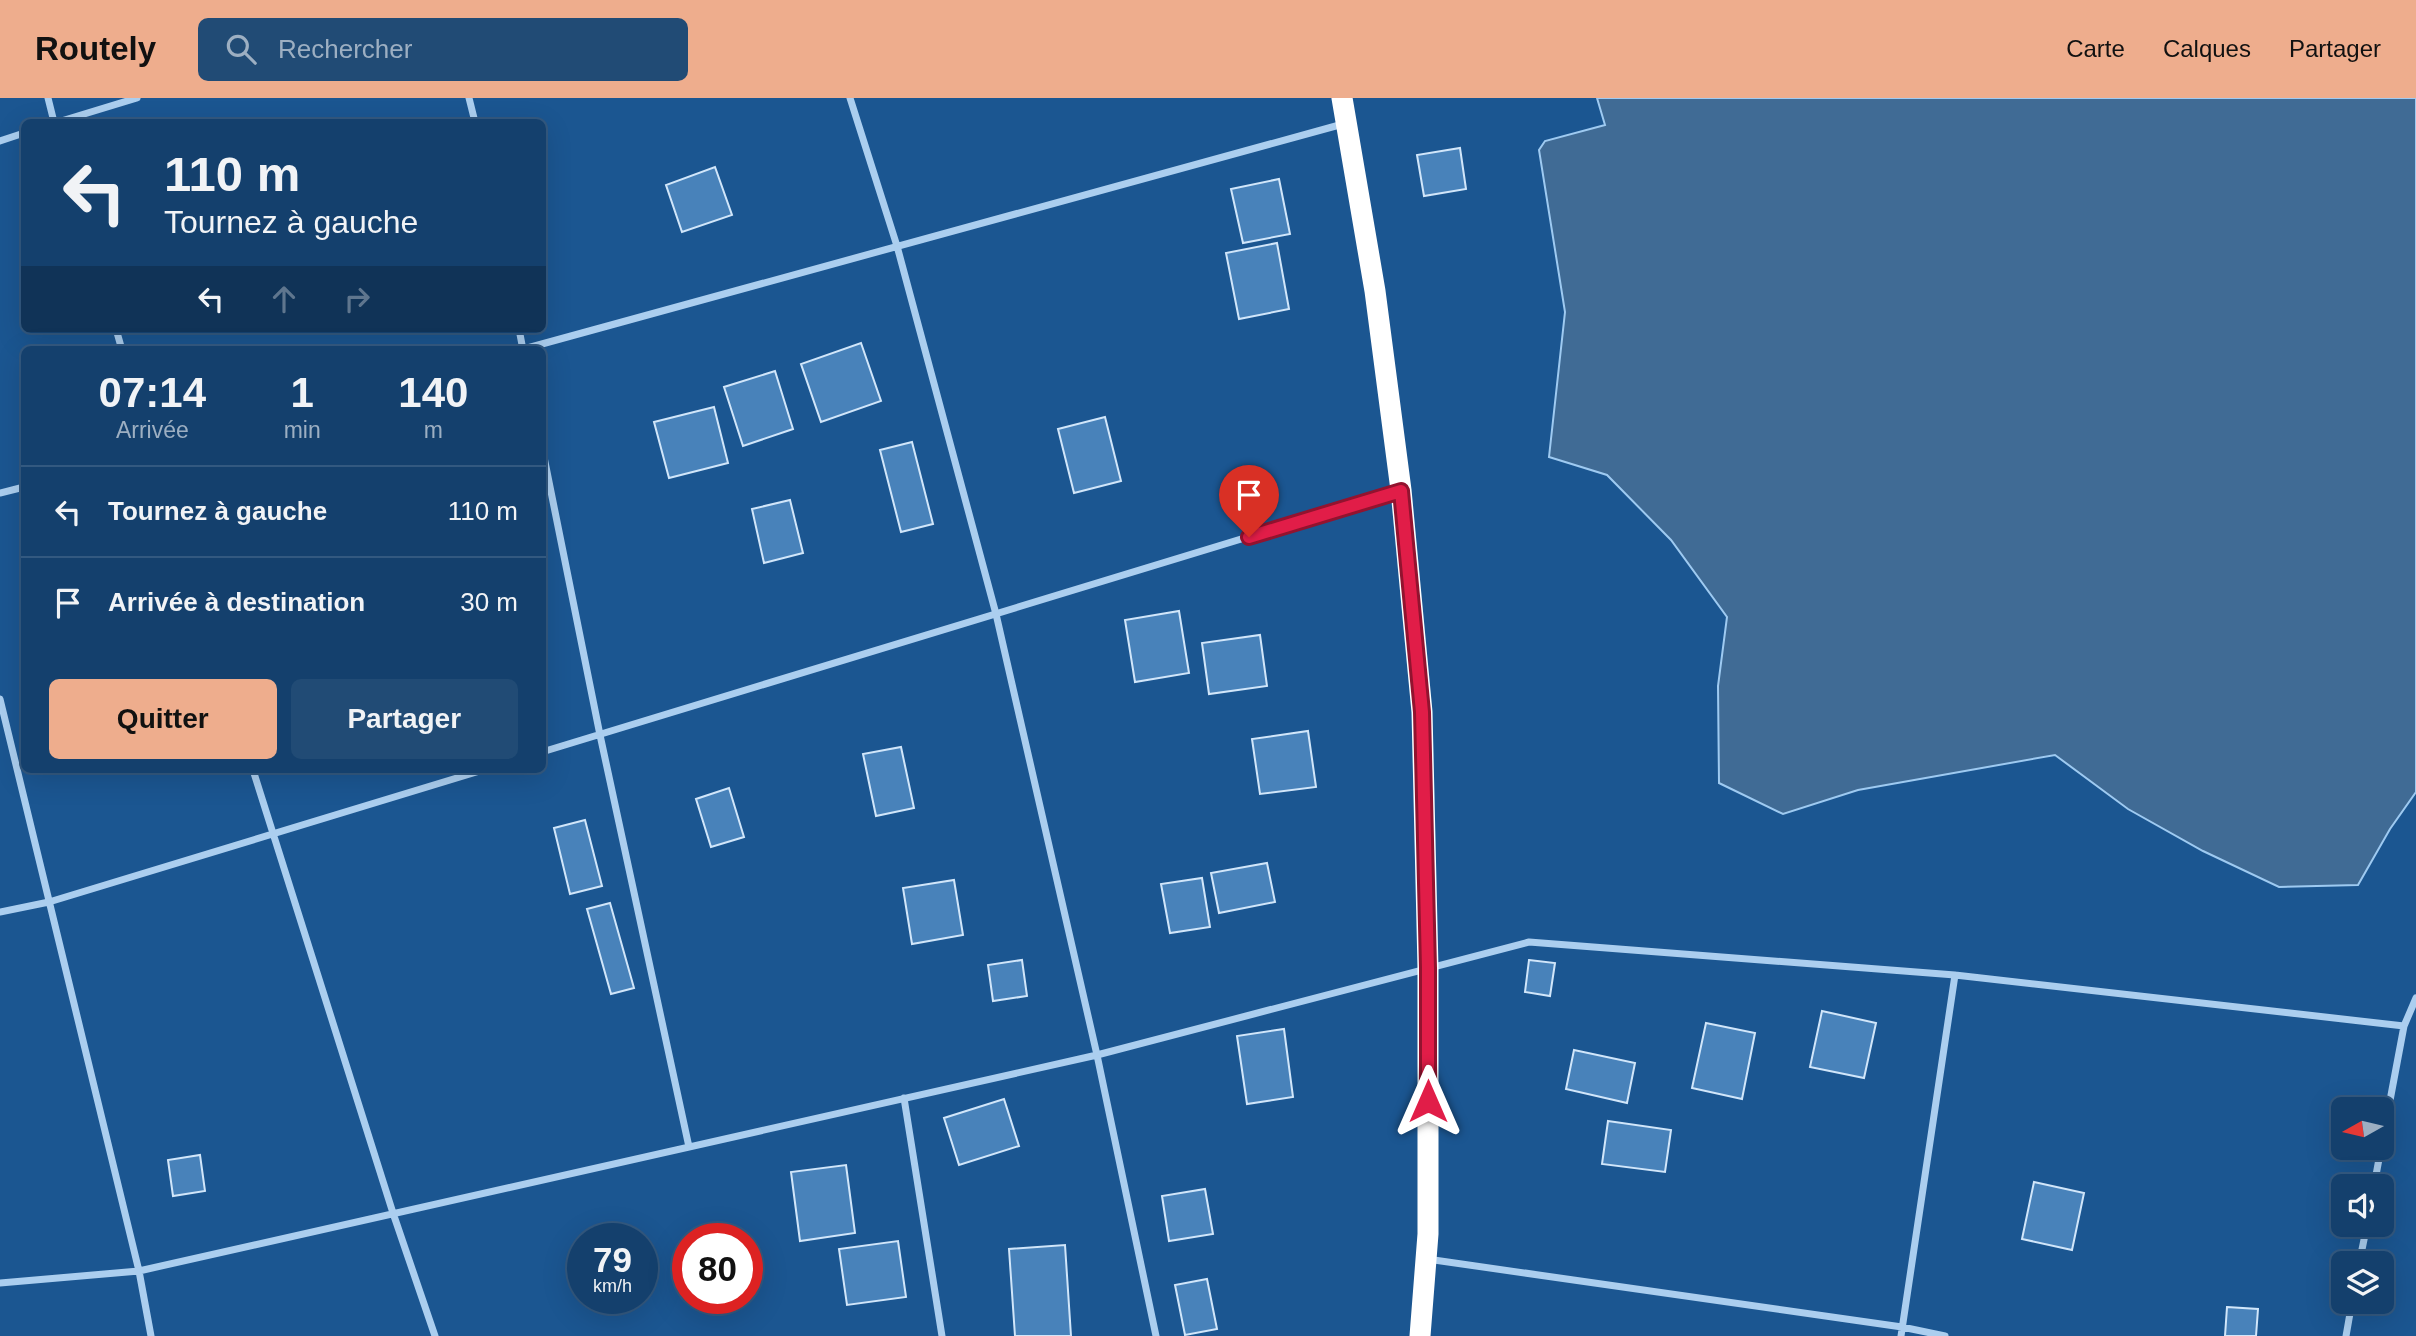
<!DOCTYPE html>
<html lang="fr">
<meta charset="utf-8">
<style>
:root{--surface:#14406d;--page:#214b75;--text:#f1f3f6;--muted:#9dafc2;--line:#335980;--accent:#eead8d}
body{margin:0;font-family:Arial,sans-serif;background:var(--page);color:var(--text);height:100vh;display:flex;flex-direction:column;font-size:26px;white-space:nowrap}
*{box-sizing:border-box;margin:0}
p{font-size:23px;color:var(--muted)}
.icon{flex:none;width:38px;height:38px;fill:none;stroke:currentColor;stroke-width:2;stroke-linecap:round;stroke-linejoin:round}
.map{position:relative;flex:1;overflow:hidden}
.panel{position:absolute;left:21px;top:248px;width:525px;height:427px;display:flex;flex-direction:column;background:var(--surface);border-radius:10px;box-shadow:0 7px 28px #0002,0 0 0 2px var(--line)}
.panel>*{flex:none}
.top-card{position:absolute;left:21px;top:21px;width:525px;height:214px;border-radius:10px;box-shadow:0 7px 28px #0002,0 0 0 2px var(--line);background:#14406d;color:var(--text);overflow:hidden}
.needle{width:46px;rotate:262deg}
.fabs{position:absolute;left:2331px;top:999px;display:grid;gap:14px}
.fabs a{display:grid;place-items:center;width:63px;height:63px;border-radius:10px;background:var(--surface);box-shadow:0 7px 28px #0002,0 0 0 2px var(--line);font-size:35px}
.speed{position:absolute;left:567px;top:1125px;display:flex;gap:14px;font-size:35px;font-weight:700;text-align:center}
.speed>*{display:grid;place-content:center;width:91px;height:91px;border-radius:50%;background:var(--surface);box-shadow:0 7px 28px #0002,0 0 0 2px var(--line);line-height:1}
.speed small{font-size:18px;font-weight:400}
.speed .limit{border:10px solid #d22;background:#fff;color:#111}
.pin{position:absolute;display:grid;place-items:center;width:60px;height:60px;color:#fff;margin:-72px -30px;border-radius:50% 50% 50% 0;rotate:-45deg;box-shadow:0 0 7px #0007}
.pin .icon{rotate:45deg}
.me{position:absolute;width:77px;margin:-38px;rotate:0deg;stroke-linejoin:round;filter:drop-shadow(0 0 5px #0008)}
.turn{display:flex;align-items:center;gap:24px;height:147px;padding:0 28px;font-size:32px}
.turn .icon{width:91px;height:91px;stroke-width:2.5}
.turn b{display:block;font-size:49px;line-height:60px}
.lanes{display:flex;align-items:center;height:66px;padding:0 28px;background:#0003;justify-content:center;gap:35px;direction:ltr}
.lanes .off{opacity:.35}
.eta{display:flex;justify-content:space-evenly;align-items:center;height:119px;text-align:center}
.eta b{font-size:42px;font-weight:800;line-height:49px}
.button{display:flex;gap:14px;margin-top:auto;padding:14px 28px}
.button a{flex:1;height:80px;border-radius:10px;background:var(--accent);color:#111;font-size:28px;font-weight:800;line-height:80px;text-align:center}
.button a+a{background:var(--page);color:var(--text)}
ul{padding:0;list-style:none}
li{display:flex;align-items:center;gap:21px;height:91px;padding:0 28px;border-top:2px solid var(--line)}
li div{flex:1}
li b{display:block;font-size:26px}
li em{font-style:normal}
header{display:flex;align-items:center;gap:42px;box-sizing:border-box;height:98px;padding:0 35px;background:var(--accent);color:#111}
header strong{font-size:33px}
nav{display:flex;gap:38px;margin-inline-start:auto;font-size:24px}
.search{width:490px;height:63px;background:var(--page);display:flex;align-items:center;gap:18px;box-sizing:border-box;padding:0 24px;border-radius:10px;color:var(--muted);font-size:26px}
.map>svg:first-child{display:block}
.water{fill:#406b95;stroke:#9ecaf1;stroke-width:2}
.building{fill:#4882ba;stroke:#d1e6fa;stroke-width:2}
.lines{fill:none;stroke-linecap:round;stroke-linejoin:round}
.street{stroke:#abceef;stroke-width:7}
.highway{stroke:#fff;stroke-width:21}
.route-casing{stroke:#92132f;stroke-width:18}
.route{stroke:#e11d48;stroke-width:12}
</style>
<header>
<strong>Routely</strong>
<div class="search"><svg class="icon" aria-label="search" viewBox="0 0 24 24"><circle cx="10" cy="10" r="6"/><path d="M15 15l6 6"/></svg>Rechercher</div>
<nav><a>Carte</a><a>Calques</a><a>Partager</a></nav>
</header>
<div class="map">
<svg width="2416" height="1238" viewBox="0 0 2416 1238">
<rect width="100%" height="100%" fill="#1b5691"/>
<path class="water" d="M1597,0H2416V694L2390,731L2358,787L2279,789L2203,753L2128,711L2055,657L1858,692L1783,716L1719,685L1718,588L1727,519L1671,442L1607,377L1549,359L1565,214L1539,52L1545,43L1605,27Z"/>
<path class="building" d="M1460,50L1466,91L1424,98L1417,57Z
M715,69L732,117L682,134L666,87Z
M1279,81L1290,136L1243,145L1231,91Z
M1277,145L1289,211L1239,221L1226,155Z
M861,245L881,303L821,324L801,266Z
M775,273L793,331L743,348L724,289Z
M714,309L728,365L669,380L654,324Z
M1105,319L1121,383L1074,395L1058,331Z
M912,344L933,426L901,434L880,352Z
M790,402L803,455L764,465L752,411Z
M1179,513L1189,575L1135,584L1125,522Z
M1260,537L1267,588L1209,596L1202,545Z
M1308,633L1316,689L1260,696L1252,641Z
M901,649L914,710L876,718L863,656Z
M729,690L744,739L711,749L696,701Z
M585,722L602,788L570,796L554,730Z
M1267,765L1275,804L1219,815L1211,775Z
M1202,780L1210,829L1170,835L1161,786Z
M954,782L963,837L912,846L903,790Z
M610,805L634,890L611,896L587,811Z
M1022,862L1027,898L993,903L988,867Z
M1529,862L1555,865L1550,898L1525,894Z
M1822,913L1876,925L1864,980L1810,969Z
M1706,925L1755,935L1742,1001L1692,990Z
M1284,931L1293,999L1247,1006L1237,938Z
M1574,952L1635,965L1627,1005L1566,991Z
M1004,1001L1019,1048L959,1067L944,1020Z
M1608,1023L1671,1032L1665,1074L1602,1066Z
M200,1057L205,1093L173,1098L168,1062Z
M846,1067L855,1135L800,1143L791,1074Z
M2034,1084L2084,1095L2072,1152L2022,1141Z
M1205,1091L1213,1136L1169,1143L1162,1098Z
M898,1143L906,1199L847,1207L839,1151Z
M1065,1147L1071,1238H1015L1009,1151Z
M1207,1181L1217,1231L1185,1237L1175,1187Z
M2227,1209L2258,1211L2256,1238H2225Z"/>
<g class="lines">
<path class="street" d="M48,0L54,24
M469,0L475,24
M850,0L897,148L996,516L1097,957L1156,1238
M58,24L137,0
M0,43L24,35
M116,231L122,252
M519,231L523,252
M520,252L1343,26
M542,349L600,637L689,1049
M0,395L24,389
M0,601L139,1173L151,1238
M542,654L1399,393
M253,672L393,1115L435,1238
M0,814L49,804L483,672
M904,1000L942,1238
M2382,1045L2404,928L2416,900
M2374,1088L2381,1050
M1427,1161L1902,1229L1945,1238
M2359,1166L2367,1127
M0,1185L139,1173L1097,957L1529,844L1955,877L2404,928
M1901,1238L1955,877
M2346,1238L2352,1204"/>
<path class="highway" d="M1342,0L1375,193L1401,392L1422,614L1428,870V1136L1420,1238"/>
</g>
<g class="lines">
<g class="route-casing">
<path id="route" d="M1249,439L1401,393L1422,614L1428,870V1003"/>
</g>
<use href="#route" class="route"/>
</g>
</svg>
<div class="fabs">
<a><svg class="needle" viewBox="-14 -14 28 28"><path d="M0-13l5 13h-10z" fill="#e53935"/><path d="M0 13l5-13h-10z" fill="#9dafc2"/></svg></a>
<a><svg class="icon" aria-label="sound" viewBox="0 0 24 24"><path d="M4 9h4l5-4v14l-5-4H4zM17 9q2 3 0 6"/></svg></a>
<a><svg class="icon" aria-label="layers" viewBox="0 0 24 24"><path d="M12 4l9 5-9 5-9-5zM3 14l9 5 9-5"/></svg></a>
</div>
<div class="speed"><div>79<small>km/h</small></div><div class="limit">80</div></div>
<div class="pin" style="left:1249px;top:439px;background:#d93025"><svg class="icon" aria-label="arrive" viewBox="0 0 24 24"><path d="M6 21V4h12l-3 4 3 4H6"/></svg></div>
<svg class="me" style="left:1428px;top:1003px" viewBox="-20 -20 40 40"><path d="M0-17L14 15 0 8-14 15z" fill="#e11d48" stroke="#fff" stroke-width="4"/></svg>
<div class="top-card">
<div class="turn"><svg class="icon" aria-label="left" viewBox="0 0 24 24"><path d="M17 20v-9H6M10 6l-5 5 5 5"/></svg><div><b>110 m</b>Tournez à gauche</div></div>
<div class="lanes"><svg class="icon" aria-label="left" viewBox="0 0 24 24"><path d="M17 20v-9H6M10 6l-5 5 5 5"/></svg><svg class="icon off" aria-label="ahead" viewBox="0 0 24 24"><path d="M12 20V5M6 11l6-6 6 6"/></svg><svg class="icon off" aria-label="right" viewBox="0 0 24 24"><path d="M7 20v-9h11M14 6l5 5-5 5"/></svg></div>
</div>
<section class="panel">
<div class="eta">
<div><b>07:14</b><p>Arrivée</p></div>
<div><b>1</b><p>min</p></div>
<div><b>140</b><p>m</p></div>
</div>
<ul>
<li><svg class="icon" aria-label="left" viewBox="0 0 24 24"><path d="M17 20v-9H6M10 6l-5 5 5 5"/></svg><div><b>Tournez à gauche</b></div><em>110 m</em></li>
<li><svg class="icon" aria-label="arrive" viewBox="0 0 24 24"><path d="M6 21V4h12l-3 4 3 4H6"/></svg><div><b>Arrivée à destination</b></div><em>30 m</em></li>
</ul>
<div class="button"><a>Quitter</a><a>Partager</a></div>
</section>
</div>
